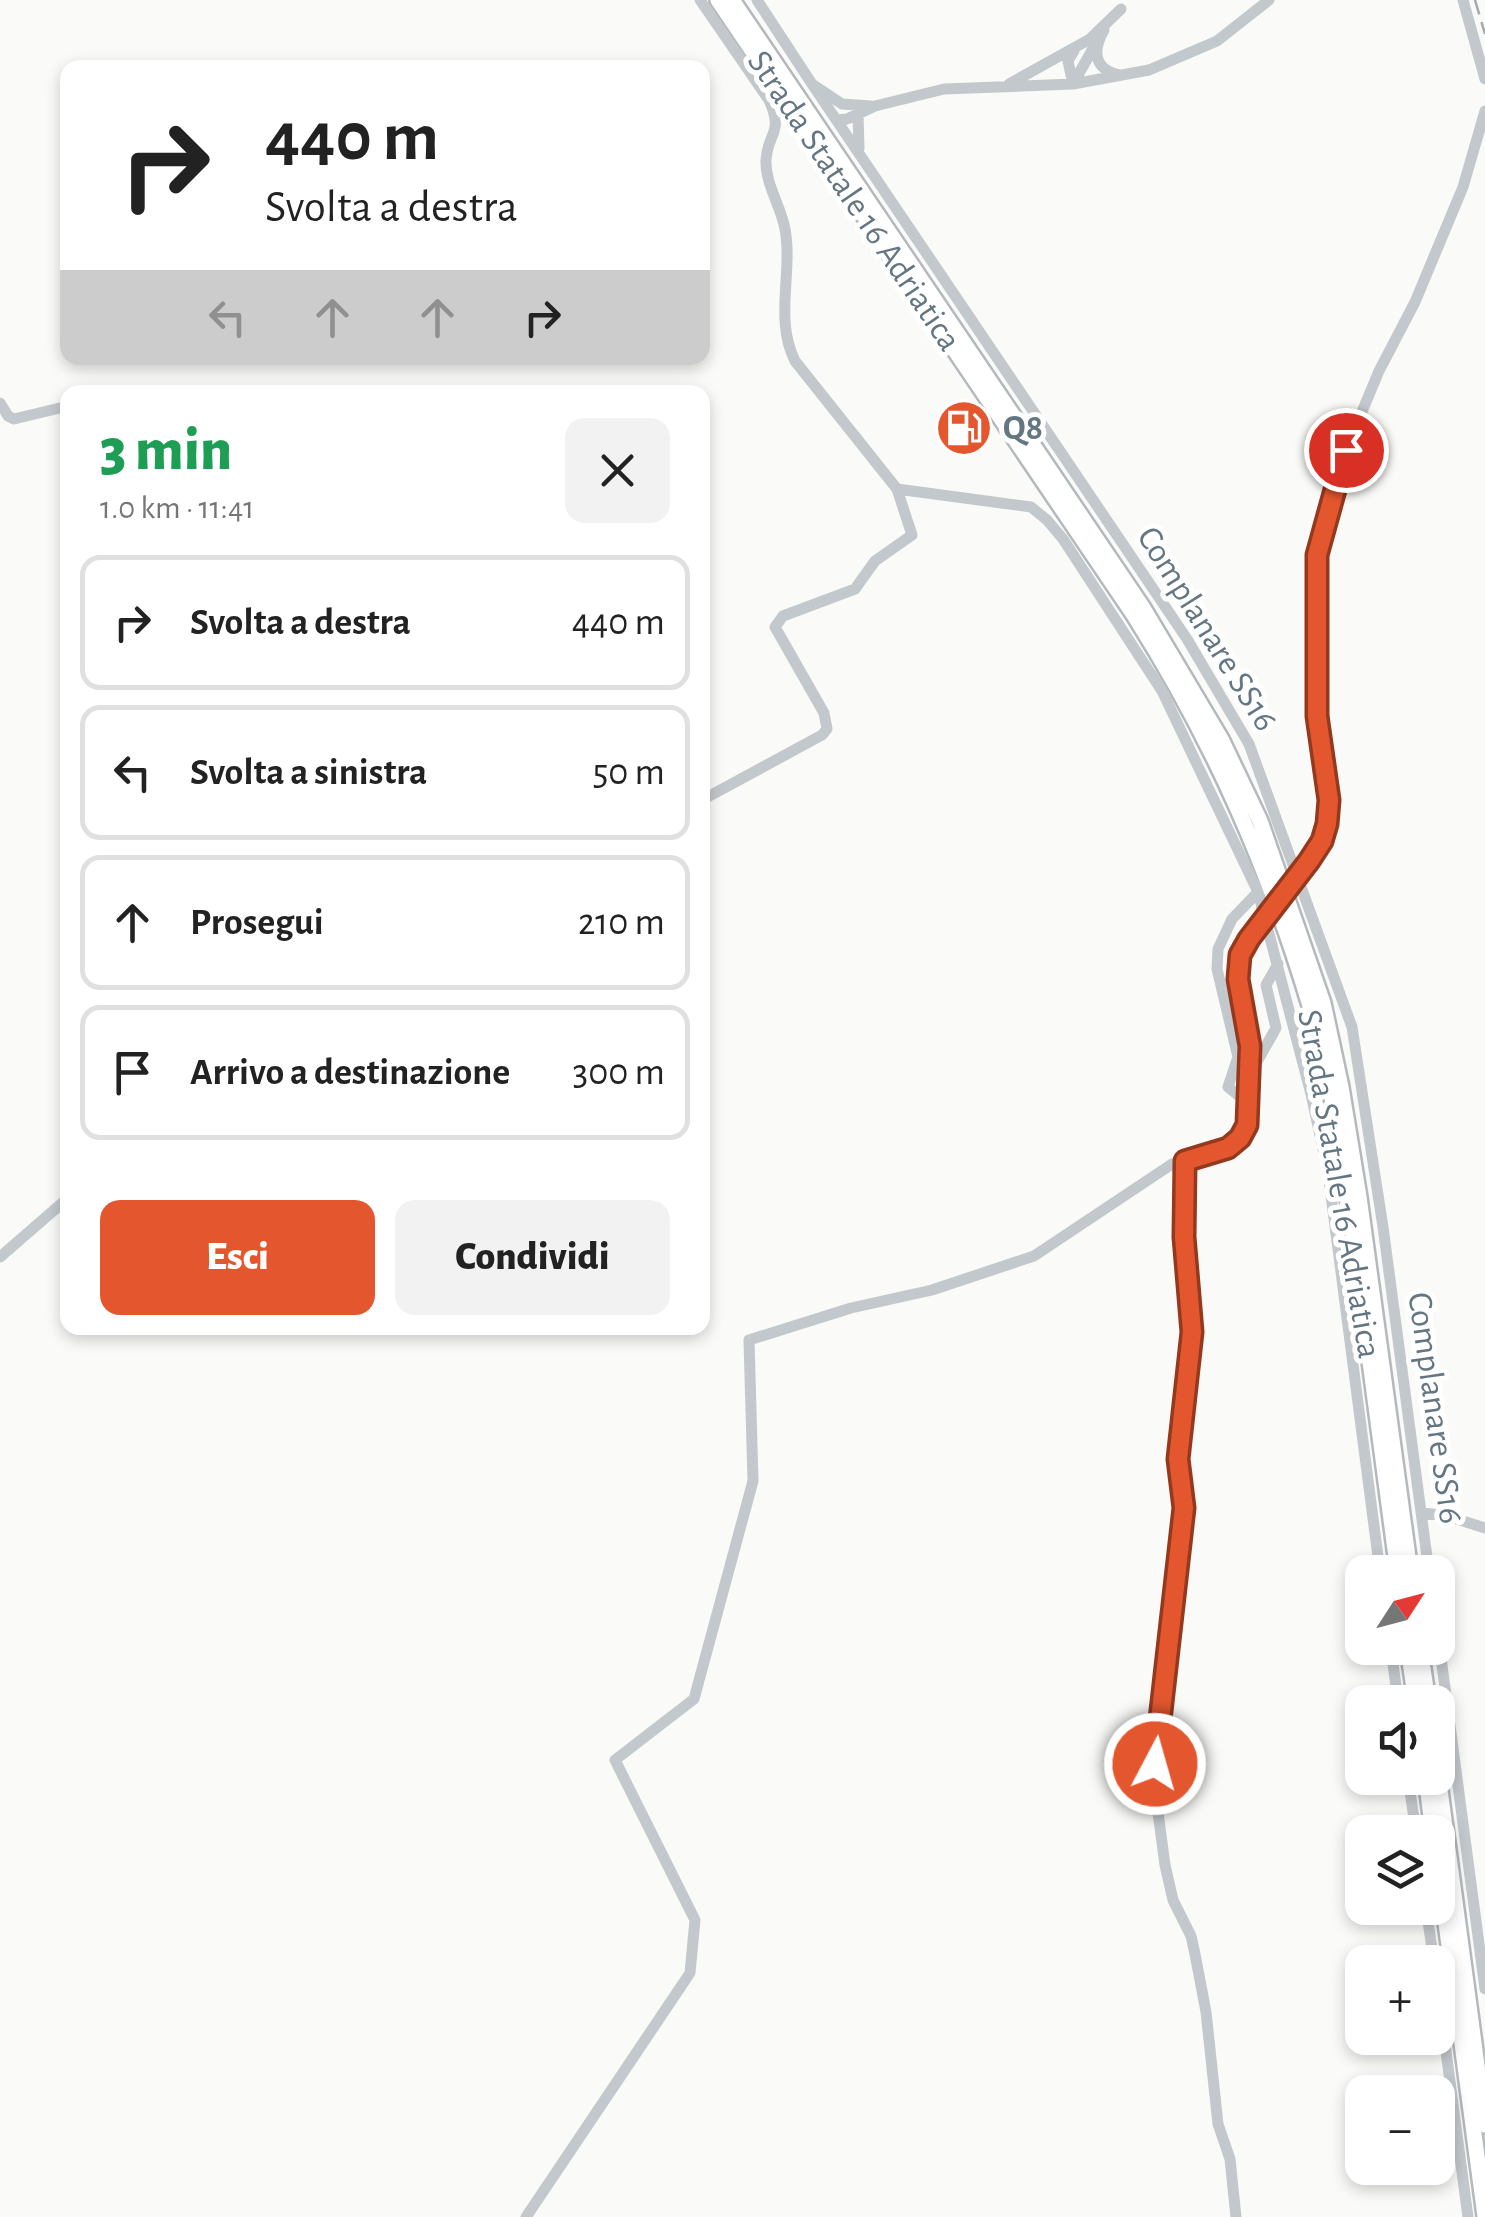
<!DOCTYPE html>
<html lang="it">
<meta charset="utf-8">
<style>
:root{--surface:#fff;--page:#f2f2f2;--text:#222;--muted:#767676;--line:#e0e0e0;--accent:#e4572e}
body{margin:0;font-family:"Alegreya Sans",sans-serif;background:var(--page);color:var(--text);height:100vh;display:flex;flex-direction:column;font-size:38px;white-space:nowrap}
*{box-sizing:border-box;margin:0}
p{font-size:32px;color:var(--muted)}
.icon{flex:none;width:55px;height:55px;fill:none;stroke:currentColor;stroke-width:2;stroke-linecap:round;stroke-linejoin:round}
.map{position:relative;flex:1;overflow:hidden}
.side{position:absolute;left:60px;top:385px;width:650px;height:950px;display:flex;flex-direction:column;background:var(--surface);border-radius:20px;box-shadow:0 5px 15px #0003}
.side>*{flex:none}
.hud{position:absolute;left:60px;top:60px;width:650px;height:305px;border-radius:20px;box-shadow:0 5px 15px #0003;background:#fff;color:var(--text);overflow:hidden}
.needle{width:65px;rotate:54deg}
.fabs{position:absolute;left:1345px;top:1555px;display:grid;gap:20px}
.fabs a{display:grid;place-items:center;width:110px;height:110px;border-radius:20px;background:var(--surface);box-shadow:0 5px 15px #0003;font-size:50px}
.pin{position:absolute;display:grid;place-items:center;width:85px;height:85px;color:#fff;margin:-42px;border:5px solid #fff;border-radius:50%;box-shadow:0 2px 10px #0007}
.me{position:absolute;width:110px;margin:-55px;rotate:6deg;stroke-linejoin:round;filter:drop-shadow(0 0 8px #0008)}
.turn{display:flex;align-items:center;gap:35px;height:210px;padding:0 40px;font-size:45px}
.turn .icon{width:130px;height:130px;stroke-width:2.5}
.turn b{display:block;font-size:70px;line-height:85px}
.lanes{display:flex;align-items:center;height:95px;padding:0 40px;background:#0003;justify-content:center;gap:50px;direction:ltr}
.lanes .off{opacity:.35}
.round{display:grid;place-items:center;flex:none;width:105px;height:105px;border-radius:20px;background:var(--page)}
.head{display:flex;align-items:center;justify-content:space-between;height:170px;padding:0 40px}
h1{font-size:60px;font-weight:800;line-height:75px;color:#1e9e55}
.action{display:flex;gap:20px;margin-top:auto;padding:20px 40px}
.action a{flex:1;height:115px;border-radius:20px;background:var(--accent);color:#fff;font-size:40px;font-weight:800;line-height:115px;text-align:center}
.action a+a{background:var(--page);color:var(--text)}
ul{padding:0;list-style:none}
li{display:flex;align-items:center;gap:30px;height:135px;margin:0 20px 15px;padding:0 20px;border:5px solid var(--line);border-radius:20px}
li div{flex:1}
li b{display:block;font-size:38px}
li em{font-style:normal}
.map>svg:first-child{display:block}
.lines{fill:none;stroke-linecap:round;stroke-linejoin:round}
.highway-casing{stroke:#b4b9bd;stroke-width:20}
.minor{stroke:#c3c8cc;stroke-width:11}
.highway{stroke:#fff;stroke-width:15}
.rail{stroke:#a2aab0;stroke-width:2.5;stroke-dasharray:15 8;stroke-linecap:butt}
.minor-bridge{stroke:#c3c8cc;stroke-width:11}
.route-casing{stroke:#94391e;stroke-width:25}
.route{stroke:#e4572e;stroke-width:18}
.labels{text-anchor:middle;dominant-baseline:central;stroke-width:10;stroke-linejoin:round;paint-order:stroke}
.street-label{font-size:35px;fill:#657683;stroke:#fff}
.poi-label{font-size:35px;font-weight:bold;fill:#657683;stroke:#fff;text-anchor:start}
</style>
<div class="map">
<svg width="1485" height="2217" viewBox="0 0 1485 2217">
<rect width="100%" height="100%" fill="#fafaf8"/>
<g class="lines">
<g class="highway-casing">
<path id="highway" d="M718,0L1134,615C1214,742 1268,865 1311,1009C1336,1093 1346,1184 1358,1271C1371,1371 1385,1472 1398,1572
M732,0L1143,608L1221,739L1260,821L1323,1003L1341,1087L1359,1197L1410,1572
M1408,1648L1416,1702
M1420,1648L1428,1702
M1438,1775L1485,2125
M1426,1778L1433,1832
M1438,1863L1485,2216"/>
</g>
<path class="minor" d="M700,0L769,100C784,134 768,131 766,160C765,184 781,206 785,229C793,273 774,319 795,361L897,489L1031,507L1047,520L1063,539L1162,691L1258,892L1311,1094L1328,1172L1380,1572
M757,0L812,84L842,104L871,106
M1463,0L1485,79
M1104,30C1092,51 1094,70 1120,75
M812,84L1187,639L1249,744L1352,1027L1383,1227L1429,1572
M1009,84L1090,39L1121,9
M1073,84L1095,45
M1073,84L1068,61L1074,51
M858,114L859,149
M837,120L847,119L875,106L944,89L1073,84L1149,70L1217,41L1269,0
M0,403L8,416L14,419L68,406
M702,800L822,735L827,729L824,713L775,627L783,616L855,589L875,561L912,535L897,489
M1309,861C1344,806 1318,769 1317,711C1317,659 1318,607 1317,555L1346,450L1379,371L1415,302L1463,187L1485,111
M1253,1069L1276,1028L1266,985L1278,964
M1247,1086L1239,1096L1228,1087L1238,1057L1217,969L1218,949L1232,919L1258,892
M1185,1161L1184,1237L1192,1332L1178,1459L1185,1508L1158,1734L1155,1790L1165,1865L1173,1900L1191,1936L1195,1954L1206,2012L1218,2124L1230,2159L1236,2217
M0,1257L68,1198
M1421,1513L1444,1515L1485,1528
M1438,1635L1485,1989
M1391,1648L1398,1702
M1408,1778L1416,1832
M1426,1908L1434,1962
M1438,1991L1468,2217
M526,2217L690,1973L695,1920L615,1760L694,1699L753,1481L749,1340L851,1308L932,1290L1034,1256L1172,1164L1228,1148L1240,1138L1247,1125L1250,1046L1238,979L1240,955L1257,929"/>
<use href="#highway" class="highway"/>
<path class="rail" d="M1475,0L1485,34"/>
<path class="minor-bridge" d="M1257,929L1309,861"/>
</g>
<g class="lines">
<g class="route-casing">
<path id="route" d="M1155,1764L1184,1508L1178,1459L1192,1332L1184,1237L1185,1161L1228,1148L1240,1138L1247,1125L1250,1046L1238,979L1240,955L1249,939L1309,861L1322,841L1327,824L1329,800L1317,716V555L1346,450"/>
</g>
<use href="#route" class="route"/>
</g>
<defs>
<g id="fuel-disc" transform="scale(2.875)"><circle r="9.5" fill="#e4572e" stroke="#fff"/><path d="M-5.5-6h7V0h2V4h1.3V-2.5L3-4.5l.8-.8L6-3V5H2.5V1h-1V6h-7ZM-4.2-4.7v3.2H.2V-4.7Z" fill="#fff"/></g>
</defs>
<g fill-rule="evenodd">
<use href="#fuel-disc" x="964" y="428"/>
</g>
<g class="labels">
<g class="street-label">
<text transform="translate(854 201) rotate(56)">Strada Statale 16 Adriatica</text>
<text transform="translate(1207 629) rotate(58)">Complanare SS16</text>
<text transform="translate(1339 1184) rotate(80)">Strada Statale 16 Adriatica</text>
<text transform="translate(1435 1408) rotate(82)">Complanare SS16</text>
</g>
<g class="poi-label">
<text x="1003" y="428">Q8</text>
</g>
</g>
</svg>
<div class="fabs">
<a><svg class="needle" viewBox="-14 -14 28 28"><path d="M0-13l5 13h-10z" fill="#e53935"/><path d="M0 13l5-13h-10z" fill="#767676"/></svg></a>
<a><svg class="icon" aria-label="sound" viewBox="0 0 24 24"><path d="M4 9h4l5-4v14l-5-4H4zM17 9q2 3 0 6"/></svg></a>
<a><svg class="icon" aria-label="layers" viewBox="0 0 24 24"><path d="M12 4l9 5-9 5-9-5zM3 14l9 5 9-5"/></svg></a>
<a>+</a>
<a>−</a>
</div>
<div class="pin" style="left:1346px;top:450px;background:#d93025"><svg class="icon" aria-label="arrive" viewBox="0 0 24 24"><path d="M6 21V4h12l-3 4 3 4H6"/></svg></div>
<svg class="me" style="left:1155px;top:1764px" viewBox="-20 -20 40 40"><circle r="17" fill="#e4572e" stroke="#fff" stroke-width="3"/><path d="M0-11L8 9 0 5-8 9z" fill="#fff"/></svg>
<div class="hud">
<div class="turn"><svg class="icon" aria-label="right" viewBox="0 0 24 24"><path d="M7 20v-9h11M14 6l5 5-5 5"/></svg><div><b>440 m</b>Svolta a destra</div></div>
<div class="lanes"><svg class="icon off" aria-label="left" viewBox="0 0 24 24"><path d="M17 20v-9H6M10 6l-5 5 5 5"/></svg><svg class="icon off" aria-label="ahead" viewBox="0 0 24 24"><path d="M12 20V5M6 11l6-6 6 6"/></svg><svg class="icon off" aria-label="ahead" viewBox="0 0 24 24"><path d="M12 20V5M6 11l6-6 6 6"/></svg><svg class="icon" aria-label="right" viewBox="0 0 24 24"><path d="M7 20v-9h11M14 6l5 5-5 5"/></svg></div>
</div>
<section class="side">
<div class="head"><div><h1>3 min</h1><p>1.0 km · 11:41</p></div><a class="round"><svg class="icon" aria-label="close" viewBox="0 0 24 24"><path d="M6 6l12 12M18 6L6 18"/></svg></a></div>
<ul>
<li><svg class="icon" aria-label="right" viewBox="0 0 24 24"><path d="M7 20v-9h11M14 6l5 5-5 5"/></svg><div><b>Svolta a destra</b></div><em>440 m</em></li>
<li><svg class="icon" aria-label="left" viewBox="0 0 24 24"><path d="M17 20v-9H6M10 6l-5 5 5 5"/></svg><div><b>Svolta a sinistra</b></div><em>50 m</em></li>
<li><svg class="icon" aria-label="ahead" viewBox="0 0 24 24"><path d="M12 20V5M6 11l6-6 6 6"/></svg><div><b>Prosegui</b></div><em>210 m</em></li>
<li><svg class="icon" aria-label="arrive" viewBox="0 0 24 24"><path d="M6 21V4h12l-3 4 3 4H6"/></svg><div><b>Arrivo a destinazione</b></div><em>300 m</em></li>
</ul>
<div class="action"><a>Esci</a><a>Condividi</a></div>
</section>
</div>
